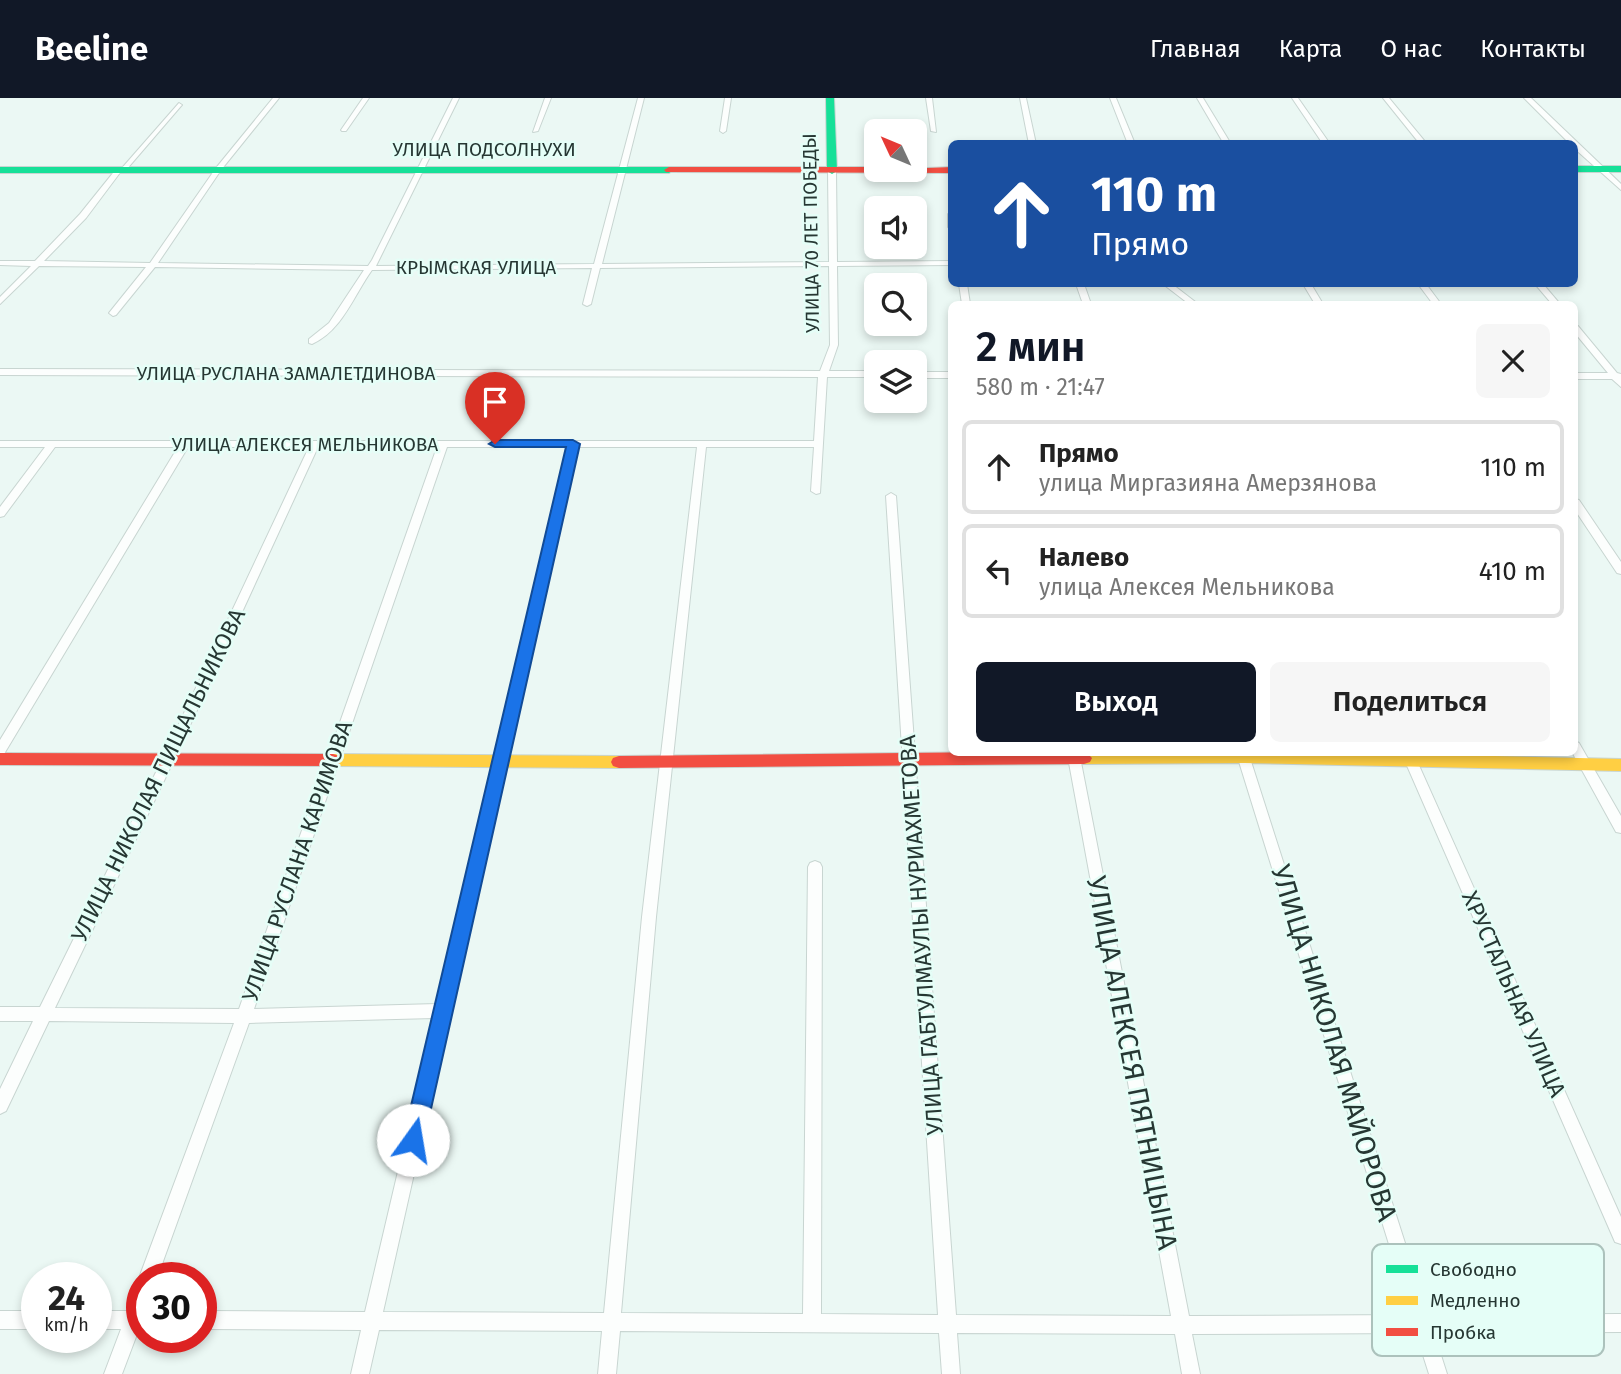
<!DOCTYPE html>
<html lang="ru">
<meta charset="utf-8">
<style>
:root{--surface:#fff;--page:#f6f6f6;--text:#222;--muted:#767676;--line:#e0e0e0;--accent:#111827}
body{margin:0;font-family:"Fira Sans",sans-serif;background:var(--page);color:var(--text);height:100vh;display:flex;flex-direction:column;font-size:26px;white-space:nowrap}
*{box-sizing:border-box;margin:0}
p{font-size:23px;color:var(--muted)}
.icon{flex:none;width:38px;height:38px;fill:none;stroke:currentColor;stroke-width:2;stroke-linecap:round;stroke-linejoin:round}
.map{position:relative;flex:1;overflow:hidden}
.side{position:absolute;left:948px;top:203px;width:630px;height:455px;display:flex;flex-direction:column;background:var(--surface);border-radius:10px;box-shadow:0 4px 10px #0003}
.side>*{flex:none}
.hud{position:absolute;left:948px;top:42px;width:630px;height:147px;border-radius:10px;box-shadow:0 4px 10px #0003;background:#1a4fa0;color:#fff;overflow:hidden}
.needle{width:46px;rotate:314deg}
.tools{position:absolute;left:864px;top:21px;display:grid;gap:14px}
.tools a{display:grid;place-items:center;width:63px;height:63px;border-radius:10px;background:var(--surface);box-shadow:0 4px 10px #0003;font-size:35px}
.speed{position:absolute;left:21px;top:1164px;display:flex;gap:14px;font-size:35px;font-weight:700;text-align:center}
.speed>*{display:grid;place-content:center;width:91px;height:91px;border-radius:50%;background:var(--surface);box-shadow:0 4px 10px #0003;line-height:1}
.speed small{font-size:18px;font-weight:400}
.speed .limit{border:10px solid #d22;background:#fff;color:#111}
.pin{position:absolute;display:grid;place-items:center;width:60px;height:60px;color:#fff;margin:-72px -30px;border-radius:50% 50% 50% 0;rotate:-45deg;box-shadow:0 0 7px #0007}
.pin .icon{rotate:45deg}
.me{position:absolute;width:77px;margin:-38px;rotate:13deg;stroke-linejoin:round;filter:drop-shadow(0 0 5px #0008)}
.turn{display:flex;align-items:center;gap:24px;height:147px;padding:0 28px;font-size:32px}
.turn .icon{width:91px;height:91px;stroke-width:2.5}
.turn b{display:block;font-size:49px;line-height:60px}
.round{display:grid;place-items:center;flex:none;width:74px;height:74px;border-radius:10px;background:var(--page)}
.summary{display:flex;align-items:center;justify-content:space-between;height:119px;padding:0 28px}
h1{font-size:42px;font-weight:600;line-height:52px;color:var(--accent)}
.action{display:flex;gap:14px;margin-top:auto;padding:14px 28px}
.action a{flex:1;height:80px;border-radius:10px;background:var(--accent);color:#fff;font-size:28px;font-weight:600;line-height:80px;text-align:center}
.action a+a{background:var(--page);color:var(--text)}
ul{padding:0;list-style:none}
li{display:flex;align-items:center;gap:21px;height:94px;margin:0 14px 10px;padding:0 14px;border:4px solid var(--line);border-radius:10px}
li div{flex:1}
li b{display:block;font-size:26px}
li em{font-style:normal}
header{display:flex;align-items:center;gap:42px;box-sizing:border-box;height:98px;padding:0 35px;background:var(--accent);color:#fff}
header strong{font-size:33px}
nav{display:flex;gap:38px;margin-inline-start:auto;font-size:24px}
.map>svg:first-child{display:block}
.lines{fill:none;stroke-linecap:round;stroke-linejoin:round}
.street-casing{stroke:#c8d5d1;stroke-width:2}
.fast-casing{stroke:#c8d5d1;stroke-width:2}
.slow-casing{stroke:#c8d5d1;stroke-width:2}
.jam-casing{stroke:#c8d5d1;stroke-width:2}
.street{fill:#fcfefd;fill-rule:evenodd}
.fast{fill:#16e098;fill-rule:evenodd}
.slow{fill:#ffcf43;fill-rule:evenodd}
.jam{fill:#f24e42;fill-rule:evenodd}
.route{fill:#1a73e8;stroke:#114b97;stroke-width:2}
.labels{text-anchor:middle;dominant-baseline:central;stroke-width:5;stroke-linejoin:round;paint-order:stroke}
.far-street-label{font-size:19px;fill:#263733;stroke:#e5fef7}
.street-label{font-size:23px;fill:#263733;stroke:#e5fef7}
.near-street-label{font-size:28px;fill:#263733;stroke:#e5fef7}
.key{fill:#e5fef7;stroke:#acc2bc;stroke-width:2}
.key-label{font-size:19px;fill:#263733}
</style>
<header>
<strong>Beeline</strong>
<nav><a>Главная</a><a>Карта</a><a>О нас</a><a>Контакты</a></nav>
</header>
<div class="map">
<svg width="1621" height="1276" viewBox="0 0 1621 1276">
<rect width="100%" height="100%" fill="#ebf8f4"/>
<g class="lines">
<g class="street-casing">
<path id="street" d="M273,0H279L221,72L158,165L368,168L372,162L453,0H459L376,168L594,166L638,0H644L602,166L829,164L828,73L832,71L836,73L837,164L952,163V167L837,168L838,247L829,273H877V279H827L820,395L816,396L811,393L814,349H706L656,819L621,1215L803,1216L808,769L810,765L815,763L820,765L822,769L821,1216L938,1217L886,398L891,395L896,398L956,1217L1171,1218L1067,654H1079L1189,1218L1411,1217L1236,654H1248L1428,1217L1621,1216V1234L1434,1235L1447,1276H1429L1416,1235L1192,1236L1200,1276H1182L1175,1236L957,1235L960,1276H942L939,1235L620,1233L616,1276H598L602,1233L379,1232L369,1276H351L361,1232L201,1231V1213L365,1214L434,920L249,925L157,1180H142V1186L139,1180L234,925L49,923L6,1013L0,1016V991L33,923H0V909H40L162,662L309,349H188L4,656L0,658V642L178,349H55L4,418L0,419V409L45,349H0V343H814L818,279L0,277V271L820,273L830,247L829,168L600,170L591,206L587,208L583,206L592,170L372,172C354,197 342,233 312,246L309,245V241L329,225L364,172L155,169L116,217L113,218L109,215L146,169L39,168L0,206V199L31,168L0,167V163H35L80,116L117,70H122L179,5L182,7L181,8L126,72H122L86,120L44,163L150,165L216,70ZM318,349H437L239,911L55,910L174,662ZM447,349H568L437,906L254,911ZM577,349H697L642,819L604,1215L383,1214Z
M363,0H369L346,33H342L341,32Z
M545,0H551L538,33L533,34Z
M725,0H731L726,33L723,35L720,33Z
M926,0H932L936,34L931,33Z
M1020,0H1026L1036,46H1029Z
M1110,0H1116L1135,46H1128Z
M1197,0H1203L1231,46H1224Z
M1292,0H1298L1330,46H1323Z
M1383,0H1389L1427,46H1420Z
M1524,0H1531L1621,86V92L1575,51V46H1570Z
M948,116H952V131L948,129Z
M959,186H967L970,206H962Z
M1076,186H1084L1091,206H1083Z
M1163,186H1172L1198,206H1189Z
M1303,186H1311L1323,206H1315Z
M1418,186H1426L1441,206H1433Z
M1535,186H1543L1560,206H1552Z
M1575,227L1578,228L1617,275L1621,276V289L1612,281H1575V275H1608L1575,235Z
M915,274H952V280H915Z
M1575,401L1579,402L1621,464V476L1617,475L1575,412Z
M1575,643L1579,645L1621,718V735L1616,734L1572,654H1575Z
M1401,654H1413L1621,1119V1146L1615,1144Z
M142,1188V1229L139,1231L122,1276H104L121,1231H96V1213H127L136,1191Z
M0,1213H37V1231H0Z"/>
</g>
<g class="fast-casing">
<path id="fast" d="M826,0H834L837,73L832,76L827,73Z
M1575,68H1621V74H1575Z
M0,69H669L674,72L669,75H0Z"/>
</g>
<g class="slow-casing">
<path id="slow" d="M1082,654H1326L1621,661V673L1244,665L1084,666L1078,664L1076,660Z
M333,656L619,658L625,660L627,664L625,668L619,670L333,668L327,666L325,662L327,658Z"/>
</g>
<g class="jam-casing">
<path id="jam" d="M669,69H877V72L952,69V75L666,74L664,72Z
M998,654H1086L1092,660L1090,664L1084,666L619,670L613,668L611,664L613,660L619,658Z
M0,655L333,656L339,658L341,662L339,666L333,668L0,667Z"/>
</g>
<use href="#street" class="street"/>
<use href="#fast" class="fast"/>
<use href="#slow" class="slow"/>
<use href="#jam" class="jam"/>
</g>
<path class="route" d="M573,342L580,346L424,1042L421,1049L413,1052L406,1049L403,1042L566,349H495L489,346L495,342Z"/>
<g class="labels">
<g class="far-street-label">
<text x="484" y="51">УЛИЦА ПОДСОЛНУХИ</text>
<text transform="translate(811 135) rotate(-91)">УЛИЦА 70 ЛЕТ ПОБЕДЫ</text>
<text x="476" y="169">КРЫМСКАЯ УЛИЦА</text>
<text x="286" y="275">УЛИЦА РУСЛАНА ЗАМАЛЕТДИНОВА</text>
<text x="305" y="346">УЛИЦА АЛЕКСЕЯ МЕЛЬНИКОВА</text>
</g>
<g class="street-label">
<text transform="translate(158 677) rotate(-64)">УЛИЦА НИКОЛАЯ ПИЩАЛЬНИКОВА</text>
<text transform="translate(297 763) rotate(-71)">УЛИЦА РУСЛАНА КАРИМОВА</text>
<text transform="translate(921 837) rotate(-94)">УЛИЦА ГАБТУЛМАУЛЫ НУРИАХМЕТОВА</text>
<text transform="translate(1514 896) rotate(66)">ХРУСТАЛЬНАЯ УЛИЦА</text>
</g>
<g class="near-street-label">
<text transform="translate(1334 945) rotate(73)">УЛИЦА НИКОЛАЯ МАЙОРОВА</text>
<text transform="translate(1132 965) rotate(79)">УЛИЦА АЛЕКСЕЯ ПЯТНИЦЫНА</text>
</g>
</g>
<rect x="1372" y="1146" width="232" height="112" rx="10" class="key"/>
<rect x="1386" y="1167" width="32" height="8" fill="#16e098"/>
<rect x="1386" y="1198" width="32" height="9" fill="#ffcf43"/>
<rect x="1386" y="1230" width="32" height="8" fill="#f24e42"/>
<g class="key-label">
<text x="1430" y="1178">Свободно</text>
<text x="1430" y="1209">Медленно</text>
<text x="1430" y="1241">Пробка</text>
</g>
</svg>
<div class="tools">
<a><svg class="needle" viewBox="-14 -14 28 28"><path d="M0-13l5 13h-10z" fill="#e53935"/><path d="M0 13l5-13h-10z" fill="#767676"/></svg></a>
<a><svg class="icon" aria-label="sound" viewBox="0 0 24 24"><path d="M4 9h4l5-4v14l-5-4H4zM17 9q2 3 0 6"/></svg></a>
<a><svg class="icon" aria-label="search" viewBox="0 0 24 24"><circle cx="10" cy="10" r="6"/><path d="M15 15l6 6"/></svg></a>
<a><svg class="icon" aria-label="layers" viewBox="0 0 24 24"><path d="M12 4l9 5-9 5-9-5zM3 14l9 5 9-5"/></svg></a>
</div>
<div class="speed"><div>24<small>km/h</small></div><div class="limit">30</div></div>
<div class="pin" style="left:495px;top:346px;background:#d93025"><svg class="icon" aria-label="arrive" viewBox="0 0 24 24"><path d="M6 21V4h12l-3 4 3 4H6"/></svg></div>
<svg class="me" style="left:413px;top:1042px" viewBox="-20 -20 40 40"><circle r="19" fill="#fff"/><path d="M0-13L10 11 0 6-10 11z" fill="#1a73e8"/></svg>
<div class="hud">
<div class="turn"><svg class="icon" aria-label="ahead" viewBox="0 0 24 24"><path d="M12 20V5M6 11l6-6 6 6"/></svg><div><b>110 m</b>Прямо</div></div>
</div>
<section class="side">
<div class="summary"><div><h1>2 мин</h1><p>580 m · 21:47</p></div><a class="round"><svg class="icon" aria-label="close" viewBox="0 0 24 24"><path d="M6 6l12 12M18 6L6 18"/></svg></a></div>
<ul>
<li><svg class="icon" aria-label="ahead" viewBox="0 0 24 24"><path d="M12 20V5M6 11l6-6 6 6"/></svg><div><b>Прямо</b><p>улица Миргазияна Амерзянова</p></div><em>110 m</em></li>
<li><svg class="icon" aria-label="left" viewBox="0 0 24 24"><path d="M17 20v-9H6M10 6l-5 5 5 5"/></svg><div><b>Налево</b><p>улица Алексея Мельникова</p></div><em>410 m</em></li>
</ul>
<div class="action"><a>Выход</a><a>Поделиться</a></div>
</section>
</div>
